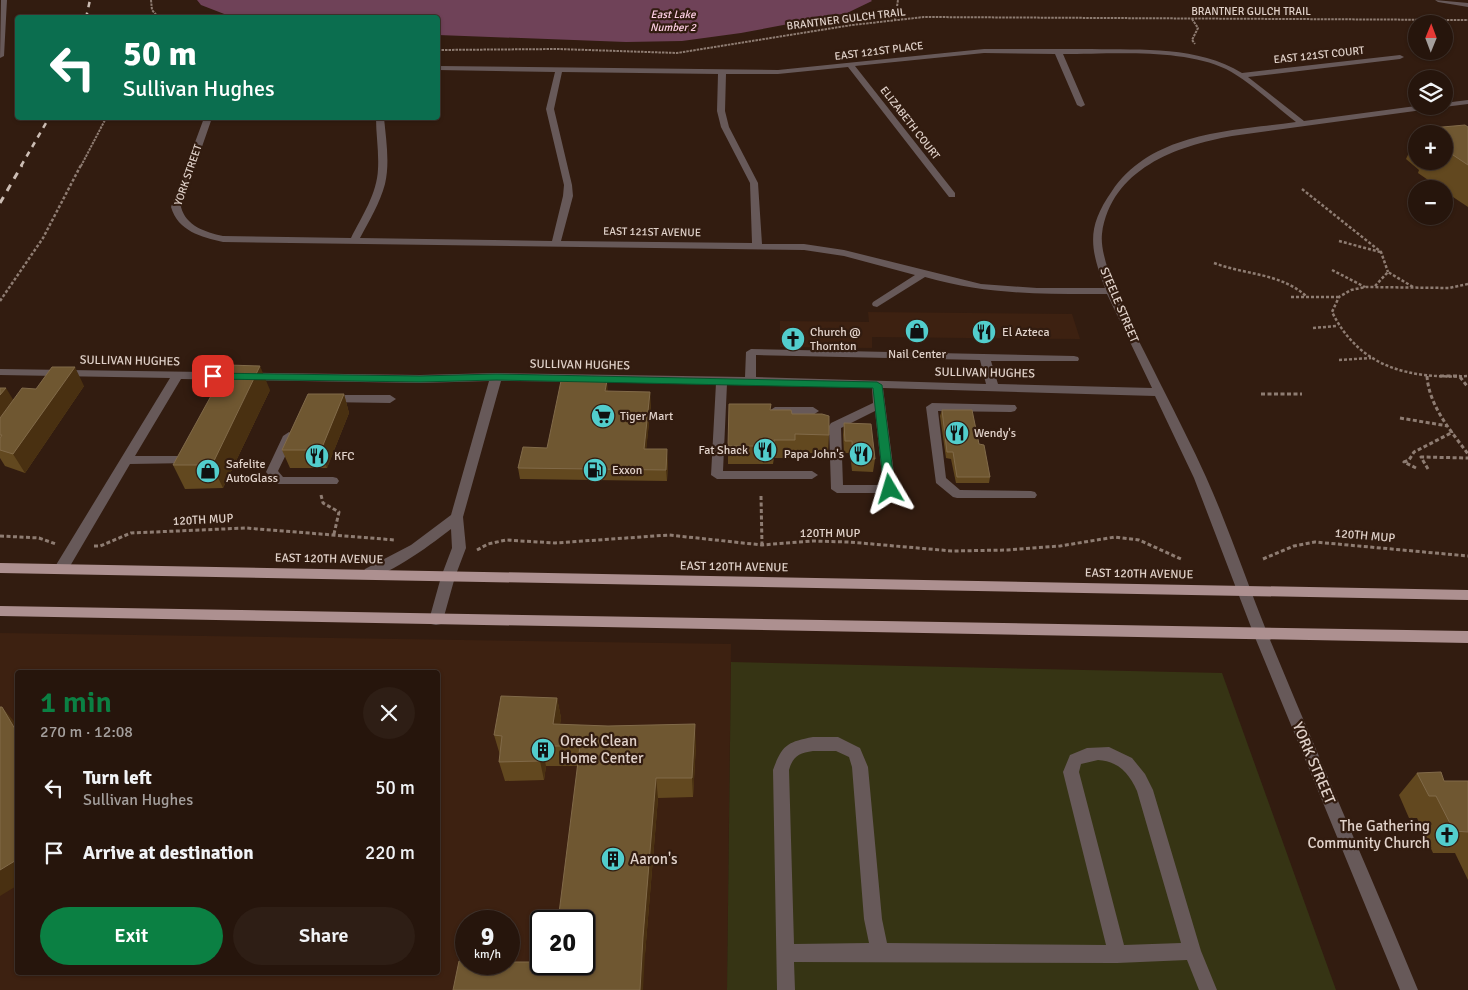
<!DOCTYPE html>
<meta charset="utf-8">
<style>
:root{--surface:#26150c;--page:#2e1e15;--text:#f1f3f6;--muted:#a49f9d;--line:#42342d;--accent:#0b8043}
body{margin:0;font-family:Signika,sans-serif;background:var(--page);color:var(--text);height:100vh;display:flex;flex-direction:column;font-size:19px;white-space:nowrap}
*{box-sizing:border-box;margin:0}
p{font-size:16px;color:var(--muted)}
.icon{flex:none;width:28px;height:28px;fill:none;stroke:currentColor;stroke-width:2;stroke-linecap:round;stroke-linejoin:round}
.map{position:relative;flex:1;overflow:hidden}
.details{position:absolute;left:15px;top:670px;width:425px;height:305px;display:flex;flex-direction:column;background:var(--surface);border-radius:5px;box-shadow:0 1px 4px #0004,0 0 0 1px var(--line)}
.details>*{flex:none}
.hud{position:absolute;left:15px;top:15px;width:425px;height:105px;border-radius:5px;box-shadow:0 1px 4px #0004,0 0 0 1px var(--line);background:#0b6e4f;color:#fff;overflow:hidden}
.needle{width:32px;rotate:1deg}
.buttons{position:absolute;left:1408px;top:15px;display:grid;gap:10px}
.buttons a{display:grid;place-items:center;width:45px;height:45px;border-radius:50%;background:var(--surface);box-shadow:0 1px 4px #0004,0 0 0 1px var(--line);font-size:25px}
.speed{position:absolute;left:455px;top:910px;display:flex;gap:10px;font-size:25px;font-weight:700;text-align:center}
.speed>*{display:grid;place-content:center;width:65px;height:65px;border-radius:50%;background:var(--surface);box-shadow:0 1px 4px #0004,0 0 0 1px var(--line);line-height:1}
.speed small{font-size:12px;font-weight:400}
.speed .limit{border:2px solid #111;border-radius:8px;background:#fff;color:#111}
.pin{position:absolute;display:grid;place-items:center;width:42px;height:42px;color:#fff;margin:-21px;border-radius:10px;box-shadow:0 2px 8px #0006}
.me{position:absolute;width:55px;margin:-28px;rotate:353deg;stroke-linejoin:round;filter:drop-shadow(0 0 4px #0008)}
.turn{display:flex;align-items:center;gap:18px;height:105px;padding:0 25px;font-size:22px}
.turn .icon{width:65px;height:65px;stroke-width:2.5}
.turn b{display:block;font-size:35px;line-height:42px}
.round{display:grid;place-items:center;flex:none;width:52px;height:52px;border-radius:26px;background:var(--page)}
.headline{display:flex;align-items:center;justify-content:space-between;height:85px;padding:0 25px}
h1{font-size:30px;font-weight:600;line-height:38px;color:var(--accent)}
.primary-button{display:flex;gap:10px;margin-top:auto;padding:10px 25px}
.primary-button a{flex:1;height:58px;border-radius:30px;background:var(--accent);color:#fff;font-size:20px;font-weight:600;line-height:58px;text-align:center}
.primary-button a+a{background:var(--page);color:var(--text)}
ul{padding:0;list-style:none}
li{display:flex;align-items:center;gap:15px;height:65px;padding:0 25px}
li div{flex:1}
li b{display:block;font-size:19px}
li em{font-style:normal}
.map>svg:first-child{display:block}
.built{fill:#3d2111;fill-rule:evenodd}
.green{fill:#363414}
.water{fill:#6f4258}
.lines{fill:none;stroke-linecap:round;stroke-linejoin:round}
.path-far2{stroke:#8e7c72;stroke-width:2;stroke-dasharray:2.5 1;stroke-linecap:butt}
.path-far1{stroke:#8e7c72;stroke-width:2.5;stroke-dasharray:3 2;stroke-linecap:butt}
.path{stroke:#8e7c72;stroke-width:3;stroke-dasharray:4 2.5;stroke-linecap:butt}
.minor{fill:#675959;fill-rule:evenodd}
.major{fill:#ad9090;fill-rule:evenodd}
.rail-far1{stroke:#ccbdb4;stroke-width:2.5;stroke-dasharray:5.5 5.5;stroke-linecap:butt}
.rail{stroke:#ccbdb4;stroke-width:3;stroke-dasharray:7 7;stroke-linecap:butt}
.wall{fill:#62481f}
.shaded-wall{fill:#493011}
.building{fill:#6f5731;stroke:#816a49}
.route{fill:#0b8043;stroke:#07532c}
.labels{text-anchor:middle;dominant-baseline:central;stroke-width:4.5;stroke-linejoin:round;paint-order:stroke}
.far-street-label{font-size:11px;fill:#e0d1c9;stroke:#321c10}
.far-water-label{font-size:11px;font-style:italic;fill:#fecfe4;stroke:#321c10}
.street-label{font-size:12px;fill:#e0d1c9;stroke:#321c10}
.poi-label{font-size:12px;fill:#e0d1c9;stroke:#321c10;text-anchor:start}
.near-poi-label{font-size:15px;fill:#e0d1c9;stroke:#321c10;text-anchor:start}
.near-street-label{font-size:15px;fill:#e0d1c9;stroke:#321c10}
</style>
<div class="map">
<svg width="1468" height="990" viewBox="0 0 1468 990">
<rect width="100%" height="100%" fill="#321c10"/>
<path class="built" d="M868,312L1072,314L1080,339L872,337V348L780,347V321L869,322Z
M0,633L731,644L727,990H0ZM18,672H438V972H18ZM466,921H509V964H466ZM541,921H584V964H541Z"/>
<path class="green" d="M731,662L1222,673L1336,990H727Z"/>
<path class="water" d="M197,0H871L872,1L847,13L741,33L682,41L626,42L438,35V18L232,17L201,5Z"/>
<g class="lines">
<path class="path-far2" d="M151,0L152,10L159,18
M1192,19L1198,28L1192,40L1195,44
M895,20L898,0
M438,50L558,49L677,53L852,25L924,17L1468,20
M81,166L106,118"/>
<path class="path-far1" d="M1302,189L1381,252L1388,272
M1339,241L1380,252
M1214,263C1246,275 1280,273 1306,296
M1332,270L1365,287
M1468,284L1449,288L1366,287L1351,290L1339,297L1332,312C1360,368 1409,379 1468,376
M1375,286L1388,272L1413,287
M1291,297H1339
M0,301L43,238L81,165
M1313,328L1337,326
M1339,360L1371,358"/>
<path class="path" d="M1427,376C1429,406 1451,431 1468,454
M1440,376H1460
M1460,377L1467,386
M1261,394H1302
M1400,418L1448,426
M1416,468L1404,462L1409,460L1414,452L1453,432
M1428,469L1421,457L1468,458
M321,495L323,503L339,512L334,534
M761,496L762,545
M0,536L39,538L56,544
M94,546H100L131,533L246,528L395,540
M477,550L488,544L506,540L555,543L669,535L762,545L812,541L849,542L952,551L1008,550L1060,546L1115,537L1139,540L1181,559
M1263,559L1294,546L1315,542L1468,556"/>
<path class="minor" d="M1,0H7L4,56L0,58Z
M1435,0L1468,3V7L1438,2Z
M984,49C1020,49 1056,49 1092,49C1142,50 1198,46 1242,73L1400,55L1404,57L1400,59L1248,77L1304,121L1416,106H1444V103L1468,100V104L1444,107L1441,106L1437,108L1232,136C1176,146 1111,169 1102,234C1098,269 1146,353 1162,387C1177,417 1192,446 1206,477C1229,528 1247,583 1268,635C1317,754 1369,871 1418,990H1400L1254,635L1194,478L1155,396L883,388L896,489L890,493H837L831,489L829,426L831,423L873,403L872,388L727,384L723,471H812L818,475L812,479H717L711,475L716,383L501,381L463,517L466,548L455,577L443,620L441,624L436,625L431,624L429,620L441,577L452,548L451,529C437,540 382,582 365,577L363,573L365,569L411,545L451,515L489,381L420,383L181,379L135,456H183L189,452L195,456L191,463L130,464L66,573H56L54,569L56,565L170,378L0,375V369L420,375L496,373L745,377L746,352L751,349L1074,356L1078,357L1079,359L1078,361H991L998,384L1152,388L1107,294C1042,294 988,295 925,277L877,307L873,306L872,304L873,302L915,275L844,256L804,250L223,242C201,237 178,231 171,207L204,118H212L181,207C186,226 205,232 223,236L351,238C362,216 377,194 378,169C379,152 376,135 376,118H384C386,139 390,163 385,184C380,203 369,221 360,238L552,241L563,196L564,185L546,109L555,72L438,70V66L778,70ZM984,53L1055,54L1077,105L1081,107L1085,105L1063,54C1111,54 1182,48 1226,69C1248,80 1275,106 1296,122C1231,131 1152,132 1112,191C1086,228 1090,248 1105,288H1037L981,284L844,250L804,244H762L758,183L729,127L725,111L726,74H778L848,67L949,197H955V193L855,66ZM562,72L718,74L717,111L721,127L750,183L752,243L561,241L573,196L572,185L554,109ZM756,355L980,360L986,384L756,377ZM875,411L883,485H843L841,428Z
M328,395H390L396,399L390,403L324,402L322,399Z
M932,403L1015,405L1017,408L1015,411L1011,412L938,411L946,478L960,490L1031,491L1035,492L1037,495L1035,498H957L953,497L936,483L926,407Z
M775,407H813L819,411L813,415L771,414L769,411Z
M289,432L295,436L278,471L283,477H333L337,478L339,481L337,484H276L266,472L283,436Z
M813,737H838L860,748L868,767L882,919L887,943L1106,945L1063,772L1070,755L1087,748L1109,747L1132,758L1145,774L1153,790L1201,951L1217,990H1199L1187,960L1117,963L794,962L795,990H777L773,770C782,745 787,742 813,737ZM813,751H836L849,757L852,767L864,919L869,943L794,944L789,770C793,756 799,753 813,751ZM1098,760C1118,761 1129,773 1137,791L1181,943L1124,945L1079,772L1081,764Z"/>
<path class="major" d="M0,563L1468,590V600L0,573Z
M0,606L1468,631V643L0,616Z"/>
<path class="rail-far1" d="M86,18L90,0
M21,166L49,118"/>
<path class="rail" d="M0,203L22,165"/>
</g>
<path class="wall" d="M1468,127V207L1444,191V189H1441L1418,173L1419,170L1406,159L1416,138V161H1444V134H1418L1420,129Z
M84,386L25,473L5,466L0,458V388L13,400L36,389Z
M270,390L223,488L185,489L173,465Z
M608,391L651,404L646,449L668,461L667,481L520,479L518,468L547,448Z
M344,394L349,413L327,468H290L282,450Z
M770,410L792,414L829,435L828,453H794V458H774L773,464H728V446Z
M942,410L979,444L990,477L989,483H956L951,459L946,458L940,416Z
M844,423L875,459L873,472L852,471L850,453H844L843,435Z
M557,698L561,718L560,724L696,744L693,797L658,798L645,954L584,964L578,766H546L544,780L505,781L499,762L500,755L494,735Z
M1417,773L1444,781H1468V880L1455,853H1433L1417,818H1409L1399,795Z"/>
<path class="shaded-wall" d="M260,366L270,390L223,488L212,465Z
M75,367L84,386L25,473L13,454Z
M607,381L608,393L605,391Z
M6,388L17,406L0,429V395Z
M650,392L651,404L645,461L644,449Z
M344,394L349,413L327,468L321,450Z
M667,449L668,461L667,481L666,470Z
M557,698L561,718L557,744L553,724Z
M2,707L18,726V734Z
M695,724L696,744L693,797L692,778Z
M542,746L546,766L544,780L540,761Z
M656,778L658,798L645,954L643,990H640L643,937Z
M18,859V885L0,896V870Z"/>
<path class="building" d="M1465,125L1468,127V165L1444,149V134H1427L1420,129Z
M228,365L260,366L212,465H173Z
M52,367H75L13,454L0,450V438L2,435H0V418L22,388L36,389Z
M561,381H607L605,391L650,392L644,449H667L666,470L518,468L523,447L547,448Z
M0,388H6L0,395Z
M308,394H344L321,450H282Z
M729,404H771L770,410H791L792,414H822L829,416V435L795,434V440H774V446H728Z
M942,410H972L979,444L984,445L990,477H957L953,452H947Z
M844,423L871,424L875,459H853L852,441H845Z
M501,696L557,698L553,724L608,726L695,724L692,778H656L643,937L640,990H453L459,961H466V964H509V962H541V964H584V921H558L580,746H542L540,761L499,762L502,736L494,735Z
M0,707H2L18,734V859L0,870Z
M1441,772L1444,781H1468V832L1454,831L1436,796H1429L1417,773Z"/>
<path class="route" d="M209,373L420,376L496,374L877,382L882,385L895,489L890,493L884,489L873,388L496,380L420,382L213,379L208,376Z"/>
<defs>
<g id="shop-disc" transform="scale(1.25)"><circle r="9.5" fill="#52cdcc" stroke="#321c10"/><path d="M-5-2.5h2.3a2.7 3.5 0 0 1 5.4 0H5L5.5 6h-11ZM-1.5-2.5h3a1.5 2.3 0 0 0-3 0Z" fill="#111"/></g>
<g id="restaurant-disc" transform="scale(1.25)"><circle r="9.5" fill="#52cdcc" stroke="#321c10"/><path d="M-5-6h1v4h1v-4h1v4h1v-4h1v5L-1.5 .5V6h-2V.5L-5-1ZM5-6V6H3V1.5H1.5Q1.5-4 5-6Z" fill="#111"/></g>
<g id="church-disc" transform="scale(1.25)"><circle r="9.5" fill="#52cdcc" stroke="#321c10"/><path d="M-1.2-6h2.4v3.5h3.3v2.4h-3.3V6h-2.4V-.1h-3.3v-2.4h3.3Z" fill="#111"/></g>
<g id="supermarket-disc" transform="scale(1.25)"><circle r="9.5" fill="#52cdcc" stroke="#321c10"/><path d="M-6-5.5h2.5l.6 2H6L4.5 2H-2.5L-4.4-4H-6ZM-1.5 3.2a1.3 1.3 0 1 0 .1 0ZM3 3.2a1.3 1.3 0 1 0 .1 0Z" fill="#111"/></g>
<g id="fuel-disc" transform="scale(1.25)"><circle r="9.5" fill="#52cdcc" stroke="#321c10"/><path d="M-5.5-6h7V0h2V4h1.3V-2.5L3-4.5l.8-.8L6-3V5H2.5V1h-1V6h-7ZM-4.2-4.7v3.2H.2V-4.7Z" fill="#111"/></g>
<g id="building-disc" transform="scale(1.25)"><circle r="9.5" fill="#52cdcc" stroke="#321c10"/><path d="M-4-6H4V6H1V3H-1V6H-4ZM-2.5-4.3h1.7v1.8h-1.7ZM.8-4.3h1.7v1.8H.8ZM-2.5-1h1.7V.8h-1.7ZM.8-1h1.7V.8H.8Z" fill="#111"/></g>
</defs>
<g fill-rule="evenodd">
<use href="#shop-disc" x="917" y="331"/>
<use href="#restaurant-disc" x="984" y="332"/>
<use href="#church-disc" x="793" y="339"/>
<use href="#supermarket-disc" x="603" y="416"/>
<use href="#restaurant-disc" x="957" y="433"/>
<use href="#restaurant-disc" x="765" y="450"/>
<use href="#restaurant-disc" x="861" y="454"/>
<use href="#restaurant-disc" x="317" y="456"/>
<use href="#fuel-disc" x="595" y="470"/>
<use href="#shop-disc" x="208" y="471"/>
<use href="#building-disc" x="543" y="750"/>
<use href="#church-disc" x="1447" y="835"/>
<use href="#building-disc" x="613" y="859"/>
</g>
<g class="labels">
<g class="far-street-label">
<text x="1251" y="11">BRANTNER GULCH TRAIL</text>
<text transform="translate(846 19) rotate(-7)">BRANTNER GULCH TRAIL</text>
<text transform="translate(879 51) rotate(-7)">EAST 121ST PLACE</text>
<text transform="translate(1319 55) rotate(-6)">EAST 121ST COURT</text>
<text transform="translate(910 123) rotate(52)">ELIZABETH COURT</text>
<text transform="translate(188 175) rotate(-71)">YORK STREET</text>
<text transform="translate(652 232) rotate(1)">EAST 121ST AVENUE</text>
</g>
<g class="far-water-label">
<text x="673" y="14">East Lake<tspan x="673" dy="13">Number 2</tspan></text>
</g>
<g class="street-label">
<text transform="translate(1119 305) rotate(67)">STEELE STREET</text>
<text transform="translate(130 361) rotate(1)">SULLIVAN HUGHES</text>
<text transform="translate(580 365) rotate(1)">SULLIVAN HUGHES</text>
<text transform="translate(985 373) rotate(1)">SULLIVAN HUGHES</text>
<text transform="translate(203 520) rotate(-3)">120TH MUP</text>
<text x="830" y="533">120TH MUP</text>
<text transform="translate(1365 536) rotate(5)">120TH MUP</text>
<text transform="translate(329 559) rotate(1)">EAST 120TH AVENUE</text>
<text transform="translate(734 567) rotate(1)">EAST 120TH AVENUE</text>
<text transform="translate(1139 574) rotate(1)">EAST 120TH AVENUE</text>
</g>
<g class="poi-label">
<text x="810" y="332">Church @<tspan x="810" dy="14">Thornton</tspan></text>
<text x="1002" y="332">El Azteca</text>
<text x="917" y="354" text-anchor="middle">Nail Center</text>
<text x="620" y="416">Tiger Mart</text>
<text x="974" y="433">Wendy's</text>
<text x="748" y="450" text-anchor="end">Fat Shack</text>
<text x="844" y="454" text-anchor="end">Papa John's</text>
<text x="334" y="456">KFC</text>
<text x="226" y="464">Safelite<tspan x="226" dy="14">AutoGlass</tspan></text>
<text x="612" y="470">Exxon</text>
</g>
<g class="near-poi-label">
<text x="560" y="741">Oreck Clean<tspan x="560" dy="17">Home Center</tspan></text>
<text x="1430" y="826" text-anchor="end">The Gathering<tspan x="1430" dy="17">Community Church</tspan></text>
<text x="630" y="859">Aaron's</text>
</g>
<g class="near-street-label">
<text transform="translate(1314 763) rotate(67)">YORK STREET</text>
</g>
</g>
</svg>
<div class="buttons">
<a><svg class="needle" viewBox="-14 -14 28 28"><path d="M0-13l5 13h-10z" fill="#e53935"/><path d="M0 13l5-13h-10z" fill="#a49f9d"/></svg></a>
<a><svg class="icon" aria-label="layers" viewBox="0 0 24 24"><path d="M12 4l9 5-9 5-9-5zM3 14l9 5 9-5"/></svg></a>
<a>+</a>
<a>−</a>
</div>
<div class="speed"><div>9<small>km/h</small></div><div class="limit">20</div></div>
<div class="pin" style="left:213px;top:376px;background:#d93025"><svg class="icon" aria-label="arrive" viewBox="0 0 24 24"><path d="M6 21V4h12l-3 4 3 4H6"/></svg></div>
<svg class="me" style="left:890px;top:489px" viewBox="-20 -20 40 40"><path d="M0-17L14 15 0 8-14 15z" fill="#0b8043" stroke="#fff" stroke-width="4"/></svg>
<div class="hud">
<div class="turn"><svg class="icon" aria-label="left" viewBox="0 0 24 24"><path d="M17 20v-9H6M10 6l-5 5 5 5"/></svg><div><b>50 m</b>Sullivan Hughes</div></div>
</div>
<section class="details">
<div class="headline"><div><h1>1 min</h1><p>270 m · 12:08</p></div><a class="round"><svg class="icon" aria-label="close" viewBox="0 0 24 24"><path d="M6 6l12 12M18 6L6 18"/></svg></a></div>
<ul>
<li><svg class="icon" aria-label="left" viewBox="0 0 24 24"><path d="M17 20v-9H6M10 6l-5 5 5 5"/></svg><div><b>Turn left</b><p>Sullivan Hughes</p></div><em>50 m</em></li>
<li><svg class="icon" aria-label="arrive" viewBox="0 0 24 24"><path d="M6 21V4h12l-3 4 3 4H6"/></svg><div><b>Arrive at destination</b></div><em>220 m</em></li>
</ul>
<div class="primary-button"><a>Exit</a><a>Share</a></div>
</section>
</div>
